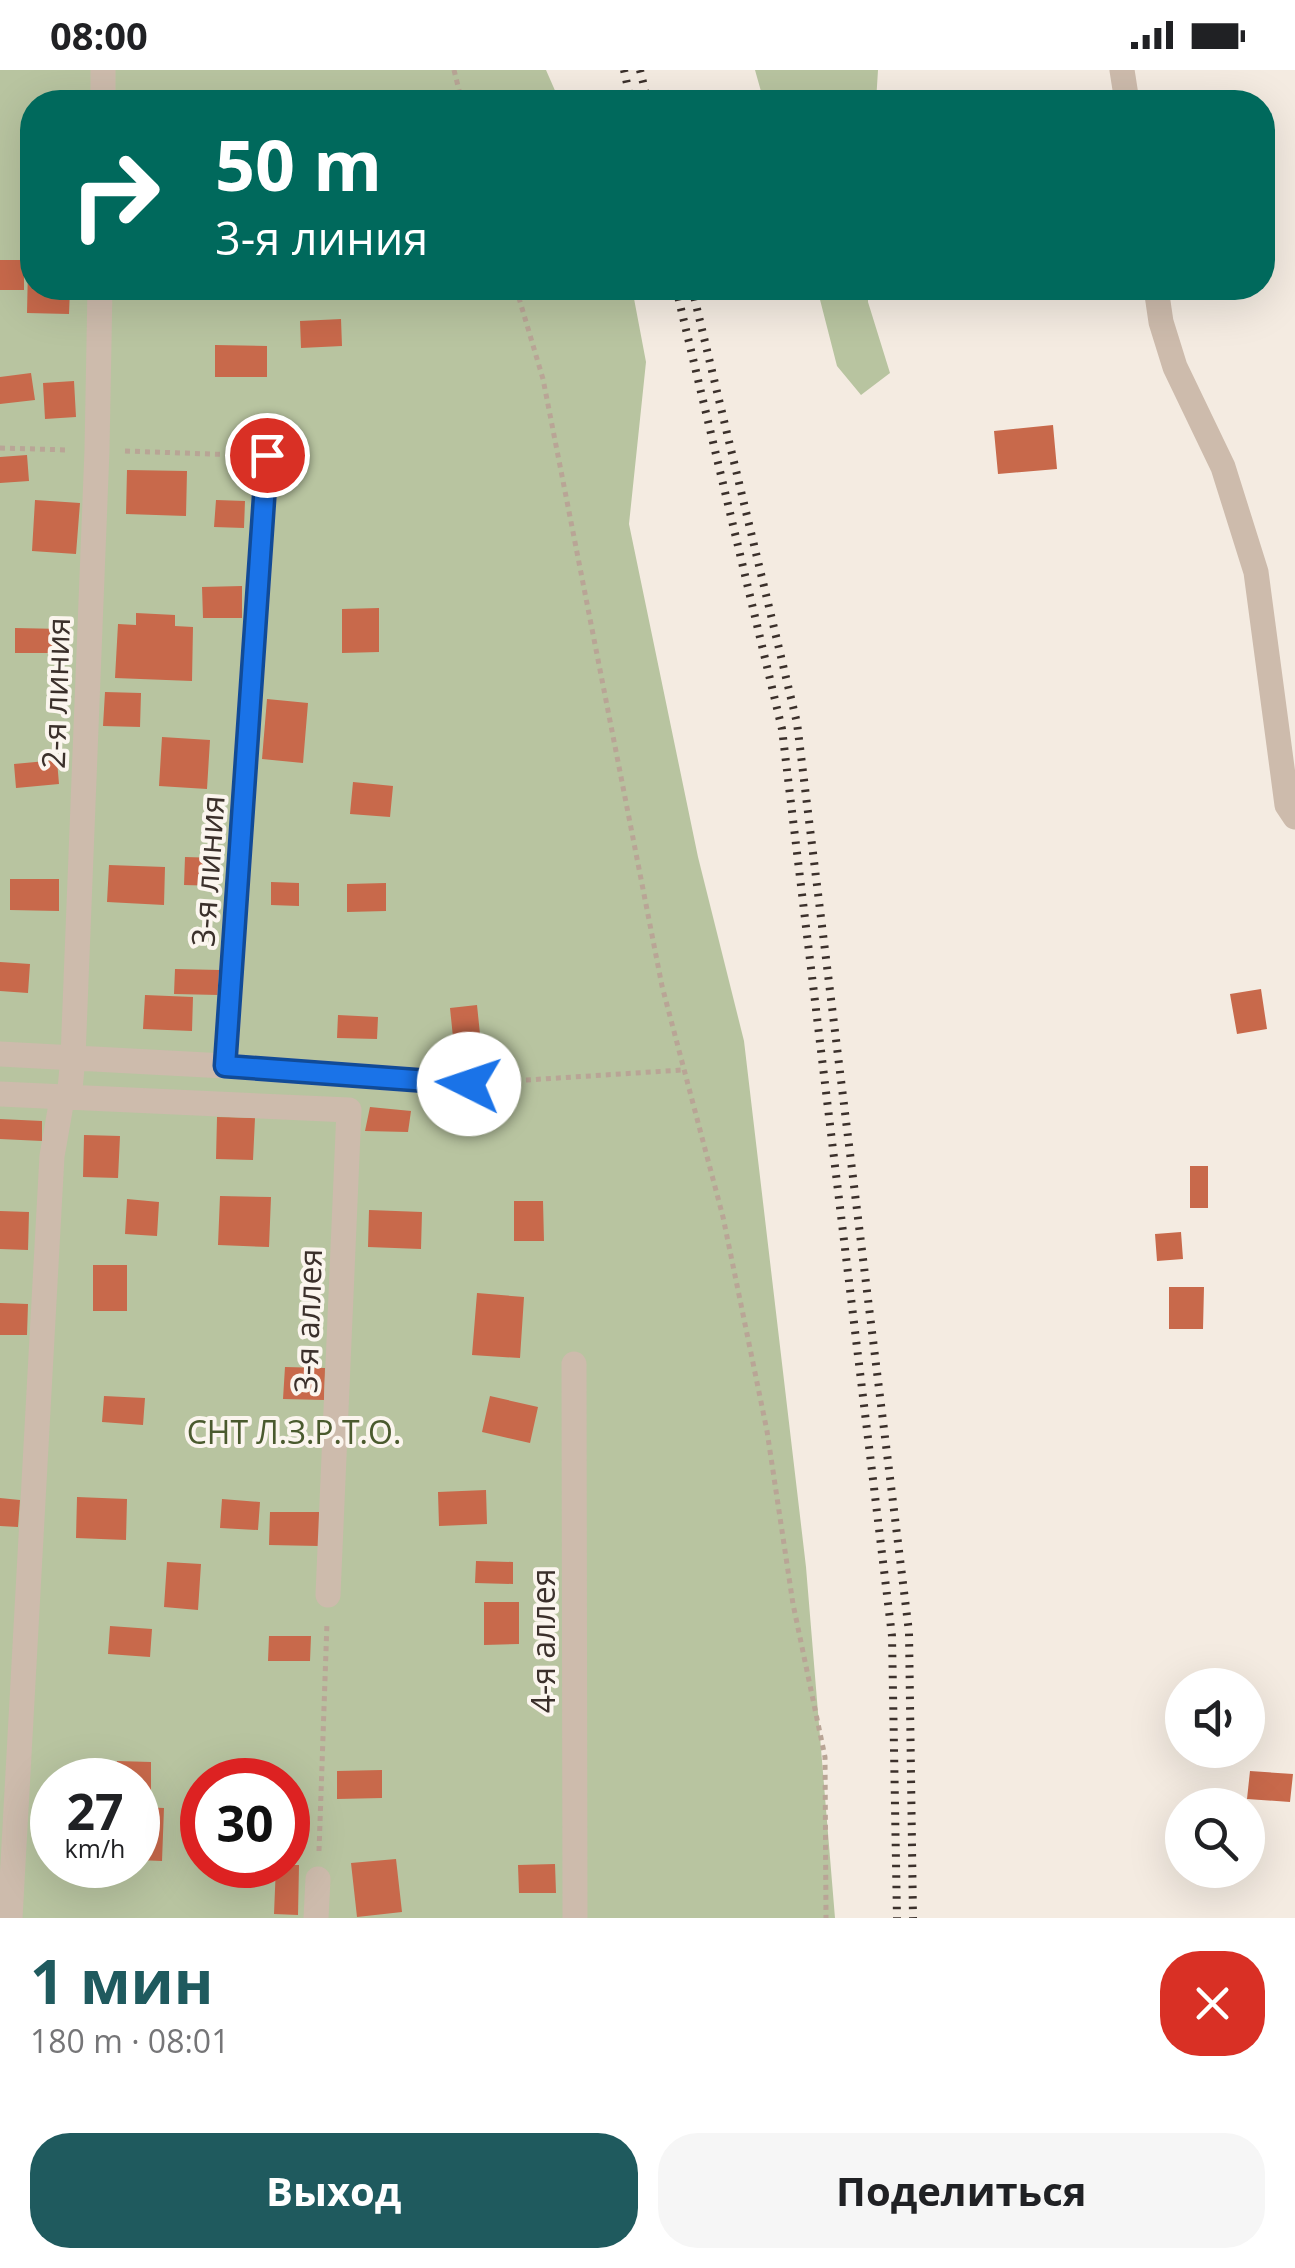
<!DOCTYPE html>
<html lang="ru">
<meta charset="utf-8">
<style>
:root{--surface:#fff;--page:#f6f6f6;--text:#202124;--muted:#757577;--accent:#1f5a5e}
body{margin:0;font-family:"Open Sans",sans-serif;background:var(--page);color:var(--text);height:100vh;display:flex;flex-direction:column;font-size:38px;white-space:nowrap}
*{box-sizing:border-box;margin:0}
p{font-size:32px;color:var(--muted)}
.icon{flex:none;width:55px;height:55px;fill:none;stroke:currentColor;stroke-width:2;stroke-linecap:round;stroke-linejoin:round}
.map{position:relative;height:1848px;overflow:hidden}
.side{display:flex;flex-direction:column;background:var(--surface);flex:1}
.side>*{flex:none}
.guide{position:absolute;left:20px;top:20px;width:1255px;height:210px;border-radius:40px;box-shadow:0 10px 40px #0002;background:#00695c;color:#fff;overflow:hidden}
.controls{position:absolute;left:1165px;top:1598px;display:grid;gap:20px}
.controls a{display:grid;place-items:center;width:100px;height:100px;border-radius:50%;background:var(--surface);box-shadow:0 10px 40px #0002;font-size:50px}
.speed{position:absolute;left:30px;top:1688px;display:flex;gap:20px;font-size:50px;font-weight:700;text-align:center}
.speed>*{display:grid;place-content:center;width:130px;height:130px;border-radius:50%;background:var(--surface);box-shadow:0 10px 40px #0002;line-height:1}
.speed small{font-size:25px;font-weight:400}
.speed .limit{border:15px solid #d22;background:#fff;color:#111}
.pin{position:absolute;display:grid;place-items:center;width:85px;height:85px;color:#fff;margin:-42px;border:5px solid #fff;border-radius:50%;box-shadow:0 2px 10px #0007}
.me{position:absolute;width:110px;margin:-55px;rotate:274deg;stroke-linejoin:round;filter:drop-shadow(0 0 8px #0008)}
.turn{display:flex;align-items:center;gap:35px;height:210px;padding:0 30px;font-size:45px}
.turn .icon{width:130px;height:130px;stroke-width:2.5}
.turn b{display:block;font-size:70px;line-height:85px}
.round{display:grid;place-items:center;flex:none;width:105px;height:105px;border-radius:40px;background:var(--page)}
.summary{display:flex;align-items:center;justify-content:space-between;height:170px;padding:0 30px}
h1{font-size:60px;font-weight:700;line-height:75px;color:var(--accent)}
.action{display:flex;gap:20px;margin-top:auto;padding:20px 30px}
.action a{flex:1;height:115px;border-radius:40px;background:var(--accent);color:#fff;font-size:40px;font-weight:700;line-height:115px;text-align:center}
.action a+a{background:var(--page);color:var(--text)}
.status{display:flex;justify-content:space-between;align-items:center;height:70px;padding:0 50px;background:var(--surface);direction:ltr}
.status svg{height:28px;fill:currentColor}
.map>svg:first-child{display:block}
.green{fill:#b8c4a0;fill-rule:evenodd}
.building{fill:#c8694b}
.lines{fill:none;stroke-linecap:round;stroke-linejoin:round}
.path{stroke:#b9a596;stroke-width:5;stroke-dasharray:5 5;stroke-linecap:butt}
.street{stroke:#cdbbac;stroke-width:25}
.rail{stroke:#3b302b;stroke-width:8;stroke-dasharray:2.5 8;stroke-linecap:butt}
.route-casing{stroke:#114b97;stroke-width:25}
.route{stroke:#1a73e8;stroke-width:18}
.labels{text-anchor:middle;dominant-baseline:central;stroke-width:8;stroke-linejoin:round;paint-order:stroke}
.street-label{font-size:32px;fill:#3b302b;stroke:#fbf5ee}
.park-label{font-size:32px;fill:#4a5a2e;stroke:#fbf5ee}
</style>
<div class="status"><b>08:00</b><svg viewBox="0 0 49 12"><path d="M0 12V9h3v3zM5 12V6h3v6zM10 12V3h3v9zM15 12V0h3v12zM26 1h20v11H26zM47 4h2v5h-2z"/></svg></div>
<div class="map">
<svg width="1295" height="1848" viewBox="0 0 1295 1848">
<rect width="100%" height="100%" fill="#f4ebe1"/>
<path class="green" d="M0,0H546L560,32H32V218H632L646,292L629,454L698,787L744,971L806,1497L835,1848H0ZM52,1710H138V1795H52ZM202,1710H288V1795H202Z
M755,0H878L876,32H764Z
M817,218H868V232L890,303L861,325L837,296Z"/>
<path class="building" d="M0,190H24V220H0Z
M28,197H32V218H70L69,244L27,243Z
M341,249L342,276L301,278L300,251Z
M215,275L267,276V307H215Z
M31,303L35,330L0,334V307Z
M74,311L76,347L45,349L43,313Z
M1053,355L1057,399L998,404L994,361Z
M27,385L29,411L0,413V387Z
M127,400L187,401L186,446L126,444Z
M35,430L80,433L76,484L32,481Z
M216,430L245,431L244,458L214,457Z
M242,516V548H203L202,517Z
M379,538V582L342,583V539Z
M136,543L175,545V556L193,557L192,611L115,608L118,554L136,555Z
M15,558L62,559L61,583H15Z
M105,622L141,623L140,657L103,656Z
M267,629L308,633L303,693L262,689Z
M162,667L210,670L207,719L159,716Z
M57,690L59,714L16,718L14,694Z
M353,712L393,716L390,747L350,744Z
M185,787L219,788L218,816L184,815Z
M109,795L165,797L164,835L107,832Z
M10,809H59V841L10,840Z
M271,812L299,813V836L271,835Z
M386,813V841L347,842V814Z
M0,892L30,894L28,923L0,921Z
M175,899L220,900L219,925L174,924Z
M1261,919L1267,959L1237,964L1230,924Z
M145,925L193,927L192,961L143,959Z
M477,935L481,974L454,977L450,938Z
M338,945L378,947L377,969L337,968Z
M370,1037L411,1041L408,1062L365,1061Z
M217,1047L255,1048L253,1090L216,1089Z
M0,1049L42,1051V1071L0,1069Z
M84,1065L120,1066L118,1108L83,1107Z
M1190,1096H1208V1138H1190Z
M220,1126L271,1127L269,1177L218,1175Z
M127,1129L159,1132L157,1166L125,1164Z
M514,1131H543L544,1171H514Z
M369,1140L422,1142L421,1179L368,1177Z
M0,1141L29,1142L28,1180L0,1179Z
M1181,1162L1183,1189L1157,1191L1155,1164Z
M93,1195H127V1241H93Z
M1169,1217H1204L1203,1259H1169Z
M477,1223L524,1227L520,1288L472,1285Z
M0,1233L28,1234L27,1265H0Z
M285,1297L325,1298L324,1330L283,1329Z
M104,1326L145,1328L143,1355L102,1352Z
M490,1326L538,1337L530,1373L482,1362Z
M486,1420L487,1454L439,1456L438,1422Z
M77,1427L127,1429L126,1470L76,1468Z
M0,1428L20,1430L18,1457L0,1456Z
M222,1429L260,1432L258,1460L220,1458Z
M270,1442H319V1476L269,1475Z
M476,1491L513,1492V1514L475,1513Z
M167,1492L201,1494L198,1540L164,1537Z
M484,1532H519V1574L484,1575Z
M110,1556L152,1559L150,1587L108,1584Z
M269,1566H311L310,1591H268Z
M117,1691L151,1692V1721L138,1720V1710H116Z
M382,1700V1728L337,1729V1701Z
M1250,1701L1293,1704L1290,1732L1247,1729Z
M138,1737L164,1738L162,1791L138,1790Z
M288,1737L299,1738L298,1766H288Z
M396,1789L402,1842L357,1847L351,1793Z
M555,1794L556,1823H519L518,1795Z
M276,1795H299L298,1845L274,1844Z"/>
<g class="lines">
<path class="path" d="M454,0L462,32
M516,218L543,309L662,916L723,1147L767,1361L793,1534L825,1687L826,1848
M0,378L69,380
M125,381L239,385
M496,1012L682,1000
M319,1781L327,1552"/>
<path class="street" d="M1122,0L1127,32
M103,32V0
M1156,218L1161,252L1175,297L1223,397L1256,502L1287,735L1295,747
M0,984L225,996L267,385
M225,996L469,1014
M0,1024L349,1040L328,1525
M574,1294L575,1848
M10,1848L52,1086L62,1029L70,1019L73,987L97,380L100,218
M316,1848L318,1809"/>
<path class="rail" d="M624,0L631,32
M640,0L648,32
M676,218L782,659L892,1566L897,1848
M692,218L797,653L909,1562L913,1848"/>
</g>
<g class="lines">
<g class="route-casing">
<path id="route" d="M267,385L225,996L469,1014"/>
</g>
<use href="#route" class="route"/>
</g>
<g class="labels">
<g class="street-label">
<text transform="translate(55 623) rotate(-88)">2-я линия</text>
<text transform="translate(207 801) rotate(-86)">3-я линия</text>
<text transform="translate(307 1251) rotate(-88)">3-я аллея</text>
<text transform="translate(542 1571) rotate(-90)">4-я аллея</text>
</g>
<g class="park-label">
<text x="294" y="1361">СНТ Л.З.Р.Т.О.</text>
</g>
</g>
</svg>
<div class="controls">
<a><svg class="icon" aria-label="sound" viewBox="0 0 24 24"><path d="M4 9h4l5-4v14l-5-4H4zM17 9q2 3 0 6"/></svg></a>
<a><svg class="icon" aria-label="search" viewBox="0 0 24 24"><circle cx="10" cy="10" r="6"/><path d="M15 15l6 6"/></svg></a>
</div>
<div class="speed"><div>27<small>km/h</small></div><div class="limit">30</div></div>
<div class="pin" style="left:267px;top:385px;background:#d93025"><svg class="icon" aria-label="arrive" viewBox="0 0 24 24"><path d="M6 21V4h12l-3 4 3 4H6"/></svg></div>
<svg class="me" style="left:469px;top:1014px" viewBox="-20 -20 40 40"><circle r="19" fill="#fff"/><path d="M0-13L10 11 0 6-10 11z" fill="#1a73e8"/></svg>
<div class="guide">
<div class="turn"><svg class="icon" aria-label="right" viewBox="0 0 24 24"><path d="M7 20v-9h11M14 6l5 5-5 5"/></svg><div><b>50 m</b>3-я линия</div></div>
</div>
</div>
<section class="side">
<div class="summary"><div><h1>1 мин</h1><p>180 m · 08:01</p></div><a class="round" style="background:#d93025;color:#fff"><svg class="icon" aria-label="close" viewBox="0 0 24 24"><path d="M6 6l12 12M18 6L6 18"/></svg></a></div>
<div class="action"><a>Выход</a><a>Поделиться</a></div>
</section>
